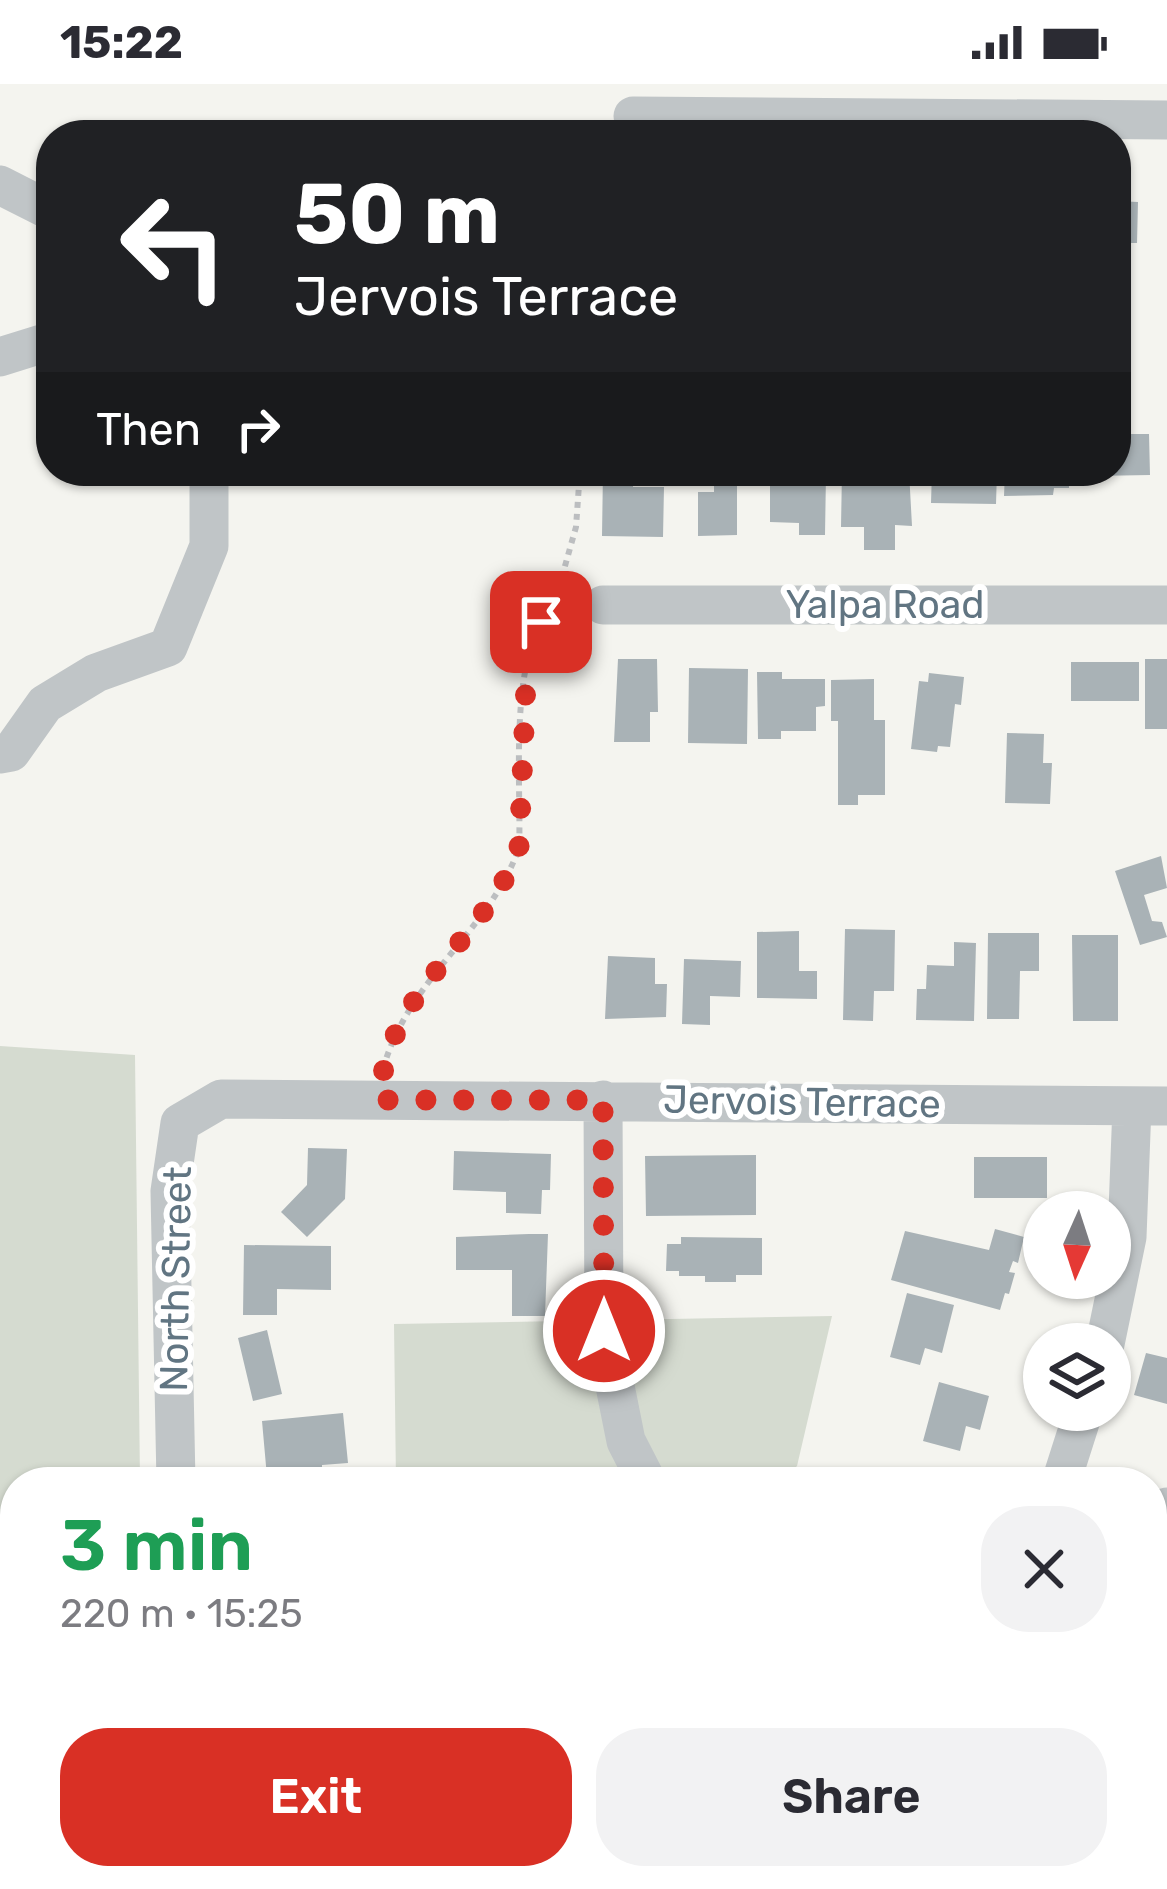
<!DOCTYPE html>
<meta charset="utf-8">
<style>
:root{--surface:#fff;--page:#f2f2f3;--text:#2b2b33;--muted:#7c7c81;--accent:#d93025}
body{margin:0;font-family:Rubik,sans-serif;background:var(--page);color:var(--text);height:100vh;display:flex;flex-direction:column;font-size:45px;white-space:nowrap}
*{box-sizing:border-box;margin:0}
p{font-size:39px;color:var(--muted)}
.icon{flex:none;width:66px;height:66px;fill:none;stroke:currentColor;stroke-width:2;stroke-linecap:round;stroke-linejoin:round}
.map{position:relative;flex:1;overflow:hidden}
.side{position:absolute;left:0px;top:1383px;width:1167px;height:423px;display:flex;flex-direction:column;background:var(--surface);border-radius:48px 48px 0 0;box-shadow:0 3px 9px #0004}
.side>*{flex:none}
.top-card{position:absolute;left:36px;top:36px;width:1095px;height:366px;border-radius:48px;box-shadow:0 3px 9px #0004;background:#202124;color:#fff;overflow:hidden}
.needle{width:78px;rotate:183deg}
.fabs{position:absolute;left:1023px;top:1107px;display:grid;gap:24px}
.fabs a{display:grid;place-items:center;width:108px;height:108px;border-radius:50%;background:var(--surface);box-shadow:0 3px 9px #0004;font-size:60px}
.pin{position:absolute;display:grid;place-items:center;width:102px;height:102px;color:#fff;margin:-51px;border-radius:24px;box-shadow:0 6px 18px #0006}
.me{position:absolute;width:132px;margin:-66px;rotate:0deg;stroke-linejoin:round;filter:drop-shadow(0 0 9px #0008)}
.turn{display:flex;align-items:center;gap:42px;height:252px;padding:0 60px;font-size:54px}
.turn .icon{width:156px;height:156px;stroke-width:2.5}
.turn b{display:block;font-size:84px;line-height:102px}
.then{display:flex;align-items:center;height:114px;padding:0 60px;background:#0003;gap:24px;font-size:45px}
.round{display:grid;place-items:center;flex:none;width:126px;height:126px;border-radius:48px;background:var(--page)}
.headline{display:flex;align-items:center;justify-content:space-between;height:204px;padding:0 60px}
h1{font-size:72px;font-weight:600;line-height:90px;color:#1e9e55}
.primary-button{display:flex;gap:24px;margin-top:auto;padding:24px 60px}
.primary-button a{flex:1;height:138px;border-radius:48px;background:var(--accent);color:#fff;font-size:48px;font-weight:600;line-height:138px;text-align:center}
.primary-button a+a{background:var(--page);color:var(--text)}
.status{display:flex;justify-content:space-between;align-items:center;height:84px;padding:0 60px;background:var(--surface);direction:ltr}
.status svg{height:33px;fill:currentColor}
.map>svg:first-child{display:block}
.green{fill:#d5dbd0}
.building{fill:#a9b2b6}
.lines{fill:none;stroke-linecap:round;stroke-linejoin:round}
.path{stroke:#bcbec0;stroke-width:6;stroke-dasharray:6 6;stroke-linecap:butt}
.minor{stroke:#c0c5c7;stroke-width:39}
.route{stroke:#d93025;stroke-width:21;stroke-dasharray:0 37.8}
.labels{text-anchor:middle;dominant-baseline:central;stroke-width:12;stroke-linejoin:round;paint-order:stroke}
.street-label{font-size:39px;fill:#617582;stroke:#fff}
</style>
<div class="status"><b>15:22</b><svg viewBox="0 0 49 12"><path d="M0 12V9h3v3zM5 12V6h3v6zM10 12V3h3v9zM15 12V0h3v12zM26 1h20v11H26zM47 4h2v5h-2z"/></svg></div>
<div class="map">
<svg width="1167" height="1805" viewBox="0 0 1167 1805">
<rect width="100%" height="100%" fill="#f4f4ef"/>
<path class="green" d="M0,962L135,971L140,1398H15V1791H144V1805H0Z
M832,1232L797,1382L780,1398H396L394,1240Z"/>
<path class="building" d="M1116,117L1138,118L1137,159H1116Z
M1116,350H1149L1150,391L1094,392V387H1116Z
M603,387H634L633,403H664L663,453L602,452Z
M842,387H909L912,442L895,441V466H864V443H841Z
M932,387H997L996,420L931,419Z
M1005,387H1069V404H1054L1053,411L1004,412Z
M770,389L826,390L825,451H799V439L770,438Z
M714,398H737V451L698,452V408H714Z
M618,575H657L658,628H650V658H614Z
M1145,575H1167V645H1145Z
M1071,578H1139V617H1071Z
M689,584L748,585L747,660L688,659Z
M757,588H782V595H825V622L816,623V647H781V655H758Z
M929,589L964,593L961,621L955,620L950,663L938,662L937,668L911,665L919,597L928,598Z
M874,595V636H885V711H858V721H838V637H831V596Z
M1007,649L1044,650L1043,679H1052L1050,720L1005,719Z
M1161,772L1167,804L1144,811L1152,837L1162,838L1167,853L1140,861L1115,787Z
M845,845L895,846L894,907H874L873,937L843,936Z
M799,847V887H817V915L757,914V848Z
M988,849H1039V887H1020L1019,935H987Z
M1072,851H1118V937H1073Z
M954,858L976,859L974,937L916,936L917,905H926L927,881L954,882Z
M608,872L655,874V900H667L666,933L605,935Z
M684,875L741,877L740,913L710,912V941L682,940Z
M308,1064L347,1065L345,1115L307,1153L281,1128L307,1101Z
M454,1067L551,1070L550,1106H542L541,1130L506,1129V1108L453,1106Z
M756,1071V1131L646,1132L645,1072Z
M974,1073H1047V1114H974Z
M995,1145L1024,1153L1018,1179L1013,1177L1009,1188L1015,1189L1009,1210L1005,1209L1000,1226L891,1196L905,1147L989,1166Z
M529,1150H548L545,1232H512V1186H456V1153Z
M681,1153L762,1154V1191H736V1198H705V1192H679V1187H666L667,1160H681Z
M244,1161L331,1162V1206L277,1205V1231H243Z
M907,1209L954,1221L942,1269L925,1264L920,1281L890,1273Z
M267,1246L282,1310L253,1317L238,1254Z
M1146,1269L1167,1274V1320L1134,1311Z
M939,1298L989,1312L980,1346L966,1342L960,1367L923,1357Z
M343,1329L348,1379L322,1381V1388L267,1393L262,1337Z
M1167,1495V1534L1152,1521V1511Z
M1167,1629V1660L1152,1643Z
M297,1791H319L318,1805H296Z
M465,1791H543L520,1805H473Z
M770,1791H857L843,1805H776L766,1795Z
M904,1791H998L991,1805H932Z"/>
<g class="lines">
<path class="path" d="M383,985C409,893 489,848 519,764C522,707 507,566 552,528L576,443L580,387"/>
<path class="minor" d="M633,32L1167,36
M0,101L51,127
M0,273L51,257
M603,521H1167
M0,670L11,668L45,620L96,589L168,563L209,462V387
M603,1016L604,1247L626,1357L647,1398
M1105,1260L1127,1153L1132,1022
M176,1398L170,1107L180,1039L221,1015L1167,1022
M1061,1398L1084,1326
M1152,1428L1167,1423
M401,1791L414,1805
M694,1805L708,1791
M1164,1805L1167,1802"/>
</g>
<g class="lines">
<path class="route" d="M541,538L527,576L519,764C485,859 384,906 380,1016H603L604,1247"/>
</g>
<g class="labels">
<g class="street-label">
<text x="885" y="521">Yalpa Road</text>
<text transform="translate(802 1018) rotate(1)">Jervois Terrace</text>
<text transform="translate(176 1195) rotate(-89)">North Street</text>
</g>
</g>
</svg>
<div class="fabs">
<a><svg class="needle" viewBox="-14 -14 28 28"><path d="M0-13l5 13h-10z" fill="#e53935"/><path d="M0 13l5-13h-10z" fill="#7c7c81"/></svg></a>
<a><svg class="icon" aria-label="layers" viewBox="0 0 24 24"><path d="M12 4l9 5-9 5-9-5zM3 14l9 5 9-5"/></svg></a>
</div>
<div class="pin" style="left:541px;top:538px;background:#d93025"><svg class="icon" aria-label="arrive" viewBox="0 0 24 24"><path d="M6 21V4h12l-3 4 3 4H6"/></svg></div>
<svg class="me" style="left:604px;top:1247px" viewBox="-20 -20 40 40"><circle r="17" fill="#d93025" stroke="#fff" stroke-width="3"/><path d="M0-11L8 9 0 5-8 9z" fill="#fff"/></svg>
<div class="top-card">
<div class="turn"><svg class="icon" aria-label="left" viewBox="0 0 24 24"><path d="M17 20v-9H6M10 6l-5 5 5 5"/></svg><div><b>50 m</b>Jervois Terrace</div></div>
<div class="then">Then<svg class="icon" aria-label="right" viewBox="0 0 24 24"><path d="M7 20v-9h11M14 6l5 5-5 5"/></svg></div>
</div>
<section class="side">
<div class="headline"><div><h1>3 min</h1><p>220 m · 15:25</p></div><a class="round"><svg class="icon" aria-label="close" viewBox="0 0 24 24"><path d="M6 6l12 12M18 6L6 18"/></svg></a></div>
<div class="primary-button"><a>Exit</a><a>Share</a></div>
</section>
</div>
